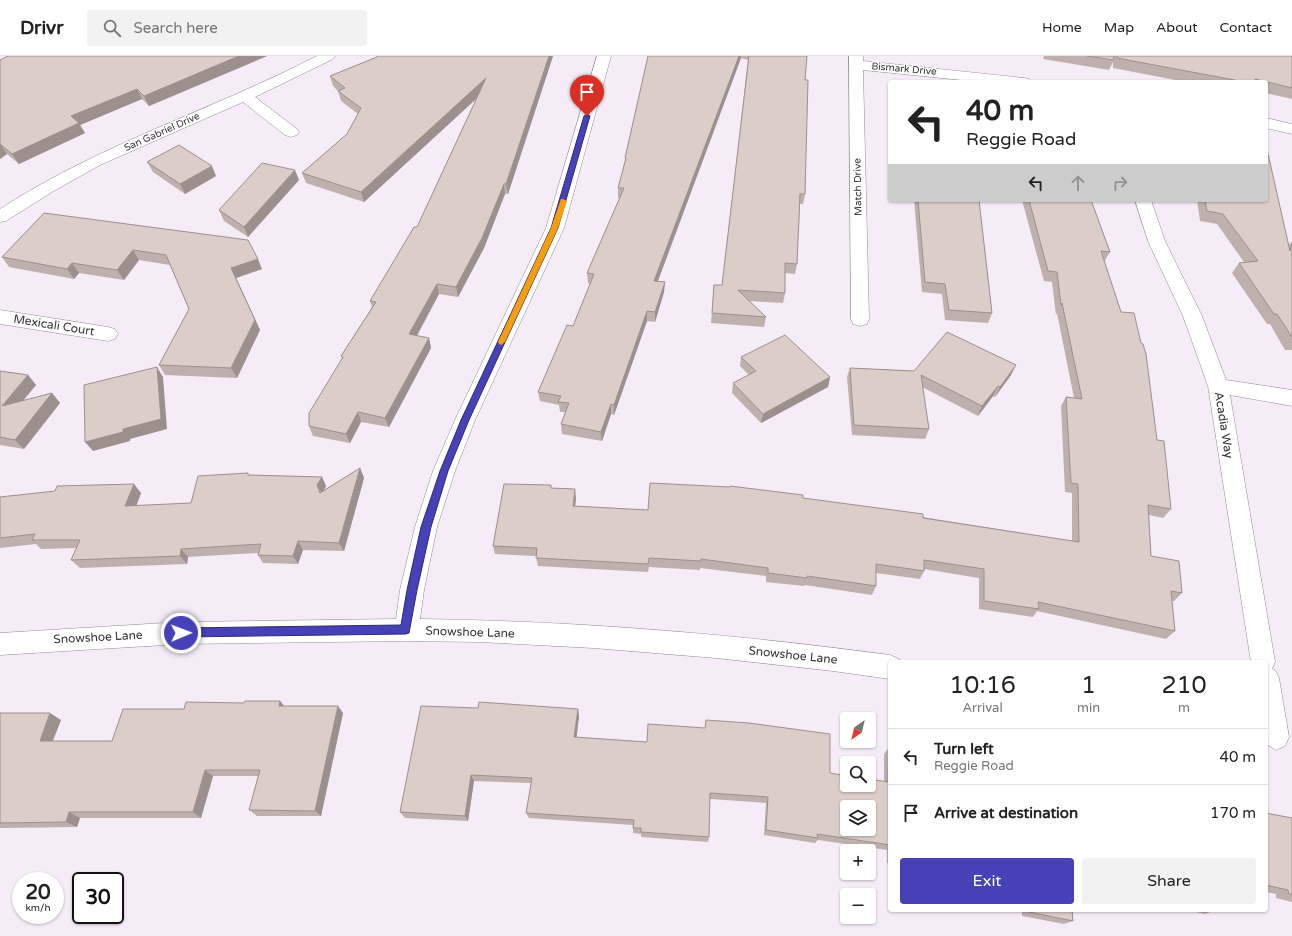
<!DOCTYPE html>
<meta charset="utf-8">
<style>
:root{--surface:#fff;--page:#f2f2f2;--text:#222;--muted:#767676;--line:#e0e0e0;--accent:#4641b7}
body{margin:0;font-family:"Varela Round",sans-serif;background:var(--page);color:var(--text);height:100vh;display:flex;flex-direction:column;font-size:15px;white-space:nowrap}
*{box-sizing:border-box;margin:0}
p{font-size:13px;color:var(--muted)}
.icon{flex:none;width:22px;height:22px;fill:none;stroke:currentColor;stroke-width:2;stroke-linecap:round;stroke-linejoin:round}
.map{position:relative;flex:1;overflow:hidden}
.drawer{position:absolute;left:888px;top:604px;width:380px;height:252px;display:flex;flex-direction:column;background:var(--surface);border-radius:4px;box-shadow:0 1px 3px #0004}
.drawer>*{flex:none}
.guide{position:absolute;left:888px;top:24px;width:380px;height:122px;border-radius:4px;box-shadow:0 1px 3px #0004;background:#fff;color:var(--text);overflow:hidden}
.needle{width:26px;rotate:214deg}
.controls{position:absolute;left:840px;top:656px;display:grid;gap:8px}
.controls a{display:grid;place-items:center;width:36px;height:36px;border-radius:4px;background:var(--surface);box-shadow:0 1px 3px #0004;font-size:20px}
.speed{position:absolute;left:12px;top:816px;display:flex;gap:8px;font-size:20px;font-weight:700;text-align:center}
.speed>*{display:grid;place-content:center;width:52px;height:52px;border-radius:50%;background:var(--surface);box-shadow:0 1px 3px #0004;line-height:1}
.speed small{font-size:10px;font-weight:400}
.speed .limit{border:2px solid #111;border-radius:6px;background:#fff;color:#111}
.pin{position:absolute;display:grid;place-items:center;width:34px;height:34px;color:#fff;margin:-41px -17px;border-radius:50% 50% 50% 0;rotate:-45deg;box-shadow:0 0 4px #0007}
.pin .icon{rotate:45deg}
.me{position:absolute;width:44px;margin:-22px;rotate:89deg;stroke-linejoin:round;filter:drop-shadow(0 0 3px #0008)}
.turn{display:flex;align-items:center;gap:14px;height:84px;padding:0 12px;font-size:18px}
.turn .icon{width:52px;height:52px;stroke-width:2.5}
.turn b{display:block;font-size:28px;line-height:34px}
.lanes{display:flex;align-items:center;height:38px;padding:0 12px;background:#0003;justify-content:center;gap:20px;direction:ltr}
.lanes .off{opacity:.35}
.eta{display:flex;justify-content:space-evenly;align-items:center;height:68px;text-align:center}
.eta b{font-size:24px;font-weight:600;line-height:28px}
.cta{display:flex;gap:8px;margin-top:auto;padding:8px 12px}
.cta a{flex:1;height:46px;border-radius:4px;background:var(--accent);color:#fff;font-size:16px;font-weight:600;line-height:46px;text-align:center}
.cta a+a{background:var(--page);color:var(--text)}
ul{padding:0;list-style:none}
li{display:flex;align-items:center;gap:12px;height:56px;padding:0 12px;border-top:1px solid var(--line)}
li div{flex:1}
li b{display:block;font-size:15px}
li em{font-style:normal}
header{display:flex;align-items:center;gap:24px;box-sizing:border-box;height:56px;padding:0 20px;background:var(--surface);border-bottom:1px solid var(--line)}
header strong{font-size:19px}
nav{display:flex;gap:22px;margin-inline-start:auto;font-size:14px}
.search{width:280px;height:36px;background:var(--page);display:flex;align-items:center;gap:10px;box-sizing:border-box;padding:0 14px;border-radius:4px;color:var(--muted);font-size:15px}
.map>svg:first-child{display:block}
.lines{fill:none;stroke-linecap:round;stroke-linejoin:round}
.street-casing{stroke:#938a94;stroke-width:1}
.street{fill:#fff;fill-rule:evenodd}
.wall{fill:#beb0ad}
.shaded-wall{fill:#9b908d}
.building{fill:#ddcdc9;stroke:#9b908d;fill-rule:evenodd}
.route{fill:#4641b7;stroke:#2e2a77}
.slow{fill:#f59e0b}
.labels{text-anchor:middle;dominant-baseline:central;stroke-width:3;stroke-linejoin:round;paint-order:stroke}
.far-street-label{font-size:10px;fill:#343034;stroke:#fff}
.street-label{font-size:12px;fill:#343034;stroke:#fff}
</style>
<header>
<strong>Drivr</strong>
<div class="search"><svg class="icon" aria-label="search" viewBox="0 0 24 24"><circle cx="10" cy="10" r="6"/><path d="M15 15l6 6"/></svg>Search here</div>
<nav><a>Home</a><a>Map</a><a>About</a><a>Contact</a></nav>
</header>
<div class="map">
<svg width="1292" height="880" viewBox="0 0 1292 880">
<rect width="100%" height="100%" fill="#f5ecf7"/>
<g class="lines">
<g class="street-casing">
<path id="street" d="M317,0H335L333,3L255,41L297,73L299,76L297,79L291,81L285,79L243,46L100,109L52,136L6,165L0,166V153C100,88 212,54 317,0Z
M597,0H611L564,172L475,364L455,415L437,471L424,534L420,563C577,565 734,578 890,599L899,603L900,606H890V623L833,615L716,602L593,592L480,586L406,585L181,588L0,599V577L181,566L396,563L400,534L415,471L433,415L455,364L546,172Z
M849,0H863V5L1024,22L1029,23L1031,26H981L863,14L869,263L867,268L860,270L853,268L851,263Z
M1266,62L1292,68V78L1266,72Z
M1135,144H1151L1165,185L1202,260L1226,324L1292,334V350L1230,339L1275,606L1272,613L1275,614L1279,622L1289,681L1285,690L1276,694L1266,688V606H1251L1208,330L1183,260L1148,185Z
M0,254L108,271L115,273L118,278L115,283L108,285L0,268Z"/>
</g>
<use href="#street" class="street"/>
</g>
<path class="wall" d="M8,0H267L149,50L142,43L80,69L85,77L19,108L7,98L0,103V4Z
M553,0L508,138H505L484,192L458,241L439,238L417,280L429,282L431,292L389,371L361,366L350,387L313,380L309,370L342,302L341,300L372,251L370,245L417,171L477,42L364,146L306,127L302,117L347,78L358,58L341,45L338,35L333,30L330,20L377,1Z
M648,0H807L805,24V138L803,148H800L797,208L795,218L785,217V237L783,247L749,245L766,261L764,271L711,267L714,229H722L748,4L741,2L658,225L665,226L664,236L655,266L647,265L614,359L611,358L602,385L562,378L561,368L565,356H560L559,349L540,345L538,336L573,270L590,228L588,227L587,217L620,142H618V132L625,108V102Z
M1044,0H1292V43L1266,37V26H1186L1113,12V6L1109,14L1043,3Z
M147,106L216,120L185,138L153,116Z
M299,124L248,181L224,165L219,154Z
M914,144H979L992,257L988,267L945,264L942,238L922,236Z
M1022,144H1091L1110,196L1104,206L1157,384L1171,453L1163,462L1149,459L1151,500L1182,537L1174,545H1172L1175,575L1166,583L1037,555L1033,561L979,553V522L924,513V515L920,523L876,517V530L872,539L805,529L804,530L766,526V520L700,512V514L649,511L648,516L538,510L536,500L495,498L493,490L552,432L576,442L575,450L648,454L803,442L1072,485V437L1065,436L1061,350L1066,341L1074,342L1057,257L1056,259L1052,226L1044,225Z
M1197,144H1266L1289,189L1292,185V294H1285L1270,268H1267L1232,217L1239,207L1244,206L1217,168L1200,165Z
M44,157L262,213L236,222L260,274L237,322L165,319L159,309L189,253L170,209L139,204L124,224L79,217L74,223L9,211L2,201Z
M741,301L830,321L828,331L761,367L732,337L733,327L749,319L740,310Z
M850,312L914,315L1011,319L995,341L993,340L978,360L922,331L929,373L925,383L852,379L847,321Z
M0,315L28,319L36,329L23,345L52,337L60,347L24,393L0,389Z
M360,412L364,422L344,495L303,494L298,508L263,507L258,499V497L188,501L187,508L80,512L71,504L76,492L41,493L36,488L0,492V441L141,437L136,450L191,447L250,419L322,421L326,430L324,434Z
M280,645L284,650L343,657L321,760H257L249,754L258,720H213L201,762H80L77,771L0,772V657L61,664L53,685H112L184,653L244,647Z
M478,652L578,653L579,660L576,681L647,686L705,672L706,664L830,717L884,726V698L889,691H890V808L887,807V794L818,784L815,787L764,779L766,747L710,743L709,781L708,786L641,781V778L633,777V769L529,762L526,757L531,727L474,725L468,765L405,762L400,756Z
M1266,757L1292,762V846L1276,842V838L1266,836Z
M1022,854H1072L1073,865L1064,868L1022,860Z
M1187,854H1216L1205,858Z"/>
<path class="shaded-wall" d="M239,0H267L149,50L144,40Z
M549,0H553L508,138L506,128Z
M739,0H741V2L654,235V225Z
M486,22L488,32L364,146L361,136Z
M137,33L142,43L80,69L85,77L19,108L12,98L71,60Z
M0,88L7,98L0,103Z
M212,110L216,120L185,138L180,128Z
M295,114L299,124L248,181L244,171Z
M504,128L505,138L484,192L458,241L456,231Z
M133,194L139,204L124,224L117,214Z
M258,203L262,213L236,222L260,274L237,322L231,312V212Z
M72,207L79,217L74,223L67,213Z
M665,226L664,236L655,266V256Z
M437,228L439,238L412,288L409,278Z
M647,255V265L614,359V349Z
M429,282L431,292L389,371L385,362Z
M1016,309L1011,319L995,341L1000,331Z
M157,311L163,321L167,373L130,383V385L93,395L85,386L123,373Z
M28,319L36,329L11,359L2,350Z
M830,321L828,331L761,367L763,358Z
M998,330L993,340L978,360L982,350Z
M52,337L60,347L24,393L15,384Z
M611,348V358L602,385L601,376Z
M358,356L361,366L350,387L346,378Z
M360,412L364,422L344,495L339,487Z
M322,421L326,430L322,438L317,429Z
M134,428L141,437L133,459L125,450Z
M575,433L576,442L574,459L573,450Z
M298,485L303,494L298,508L293,500Z
M181,493L188,501L187,508L180,500Z
M280,645L286,652L279,650Z
M338,650L343,657L321,760L315,755Z
M578,653L579,660L576,687L574,681Z
M50,657L61,664L50,691L40,685Z
M205,714L213,720L201,762L193,756Z
M471,719L474,725L468,765L465,760Z
M69,756L80,762L77,771L66,766Z"/>
<path class="building" d="M8,0H239L144,40L137,33L71,60L79,67L12,98L0,88V4Z
M377,0H549L506,128H504L482,182L456,231L437,228L409,278L429,282L385,362L358,356L346,378L309,370V357L343,301L341,300L376,246L370,245L414,171H417L486,22L361,136L302,117L347,78L361,52L338,35L345,32L330,20L377,1Z
M648,0H739L654,225L665,226L655,256L647,255L614,349L611,348L601,376L561,368L569,347L558,346L561,340L538,336L567,269L573,270L594,218L587,217L624,132H618L626,102H625Z
M749,0H807L805,24H808L805,138H800L797,208L785,207V237L738,234L766,261L712,257L714,229H722Z
M1087,0H1114L1113,4Z
M1117,0H1292V32L1255,23L1256,26H1245L1117,2Z
M179,89L212,110L180,128L147,106Z
M1266,89L1290,195L1292,188V281L1277,258H1274L1239,207L1258,205L1223,158L1207,155L1205,144H1266Z
M262,107L295,114L244,171L219,154Z
M918,144H979L992,257L949,254L945,228L925,226Z
M1029,144H1091L1110,196L1101,195L1121,256L1134,257L1141,287L1143,288L1146,298L1157,384L1164,385L1171,453L1148,449L1151,500L1179,505L1182,537L1171,535L1175,575L1038,546L1039,553L984,545V513L924,504V515L876,508V530L807,520V522L768,517V512L701,503V505L649,502L648,508L536,502L537,492L493,490L504,428L551,429V432L575,433L573,450L648,454L650,427L730,431V430L803,439V442L923,458V462L1079,486L1078,428L1071,427L1066,341L1082,343L1062,247L1061,249L1057,216L1048,215Z
M44,157L248,184L258,203L231,212L255,264L231,312L159,309L189,253L166,199L133,194L117,214L72,207L67,213L2,201Z
M947,276L1016,309L1000,331L998,330L982,350L921,319L929,373L854,369L850,312L914,315Z
M785,279L830,321L763,358L733,327L756,315L741,301Z
M157,311L161,363L123,373V376L85,386L84,329Z
M0,315L28,319L2,350L52,337L15,384L0,381Z
M360,412L339,487L298,485L293,500L258,499L261,488L181,493L180,500L71,504L80,484H32L35,478L0,482V441L55,435L57,430L134,428L125,450L191,447L198,420L248,417V419L322,421L317,429L320,437Z
M245,645H280L279,650H338L315,755L249,754L260,714H205L193,756H69L66,766L0,767V657H50L40,685H112L123,653H184L186,646L244,647Z
M479,646L578,653L574,681L647,686L648,668L705,672L706,664L749,667L830,678V717L847,720V729H869V723L888,726L889,691H890V789L817,778L818,782L766,774L768,741L710,737L709,781L641,776V772H633L634,764L526,757L532,722L471,719L465,760L400,756L421,650L478,652ZM847,751H869V773H847Z
M1266,757L1292,762V838H1289L1288,834L1266,829Z
M1029,854H1072L1073,865L1029,856Z"/>
<path class="route" d="M587,58L590,60L558,172L469,364L448,415L431,471L417,534L409,577L406,578L181,581L178,580L176,577L178,574L181,572L401,569L407,534L421,471L440,415L461,364L551,172L584,60Z"/>
<path class="slow" d="M561,143H563L567,145L558,172L505,286L501,289L499,288L498,286L551,172Z"/>
<g class="labels">
<g class="far-street-label">
<text transform="translate(904 13) rotate(5)">Bismark Drive</text>
<text transform="translate(162 76) rotate(-24)">San Gabriel Drive</text>
<text transform="translate(858 131) rotate(-91)">Match Drive</text>
</g>
<g class="street-label">
<text transform="translate(54 269) rotate(9)">Mexicali Court</text>
<text transform="translate(1224 369) rotate(81)">Acadia Way</text>
<text transform="translate(470 576) rotate(2)">Snowshoe Lane</text>
<text transform="translate(98 581) rotate(-3)">Snowshoe Lane</text>
<text transform="translate(793 599) rotate(6)">Snowshoe Lane</text>
</g>
</g>
</svg>
<div class="controls">
<a><svg class="needle" viewBox="-14 -14 28 28"><path d="M0-13l5 13h-10z" fill="#e53935"/><path d="M0 13l5-13h-10z" fill="#767676"/></svg></a>
<a><svg class="icon" aria-label="search" viewBox="0 0 24 24"><circle cx="10" cy="10" r="6"/><path d="M15 15l6 6"/></svg></a>
<a><svg class="icon" aria-label="layers" viewBox="0 0 24 24"><path d="M12 4l9 5-9 5-9-5zM3 14l9 5 9-5"/></svg></a>
<a>+</a>
<a>−</a>
</div>
<div class="speed"><div>20<small>km/h</small></div><div class="limit">30</div></div>
<div class="pin" style="left:587px;top:60px;background:#d93025"><svg class="icon" aria-label="arrive" viewBox="0 0 24 24"><path d="M6 21V4h12l-3 4 3 4H6"/></svg></div>
<svg class="me" style="left:181px;top:577px" viewBox="-20 -20 40 40"><circle r="17" fill="#4641b7" stroke="#fff" stroke-width="3"/><path d="M0-11L8 9 0 5-8 9z" fill="#fff"/></svg>
<div class="guide">
<div class="turn"><svg class="icon" aria-label="left" viewBox="0 0 24 24"><path d="M17 20v-9H6M10 6l-5 5 5 5"/></svg><div><b>40 m</b>Reggie Road</div></div>
<div class="lanes"><svg class="icon" aria-label="left" viewBox="0 0 24 24"><path d="M17 20v-9H6M10 6l-5 5 5 5"/></svg><svg class="icon off" aria-label="ahead" viewBox="0 0 24 24"><path d="M12 20V5M6 11l6-6 6 6"/></svg><svg class="icon off" aria-label="right" viewBox="0 0 24 24"><path d="M7 20v-9h11M14 6l5 5-5 5"/></svg></div>
</div>
<section class="drawer">
<div class="eta">
<div><b>10:16</b><p>Arrival</p></div>
<div><b>1</b><p>min</p></div>
<div><b>210</b><p>m</p></div>
</div>
<ul>
<li><svg class="icon" aria-label="left" viewBox="0 0 24 24"><path d="M17 20v-9H6M10 6l-5 5 5 5"/></svg><div><b>Turn left</b><p>Reggie Road</p></div><em>40 m</em></li>
<li><svg class="icon" aria-label="arrive" viewBox="0 0 24 24"><path d="M6 21V4h12l-3 4 3 4H6"/></svg><div><b>Arrive at destination</b></div><em>170 m</em></li>
</ul>
<div class="cta"><a>Exit</a><a>Share</a></div>
</section>
</div>
